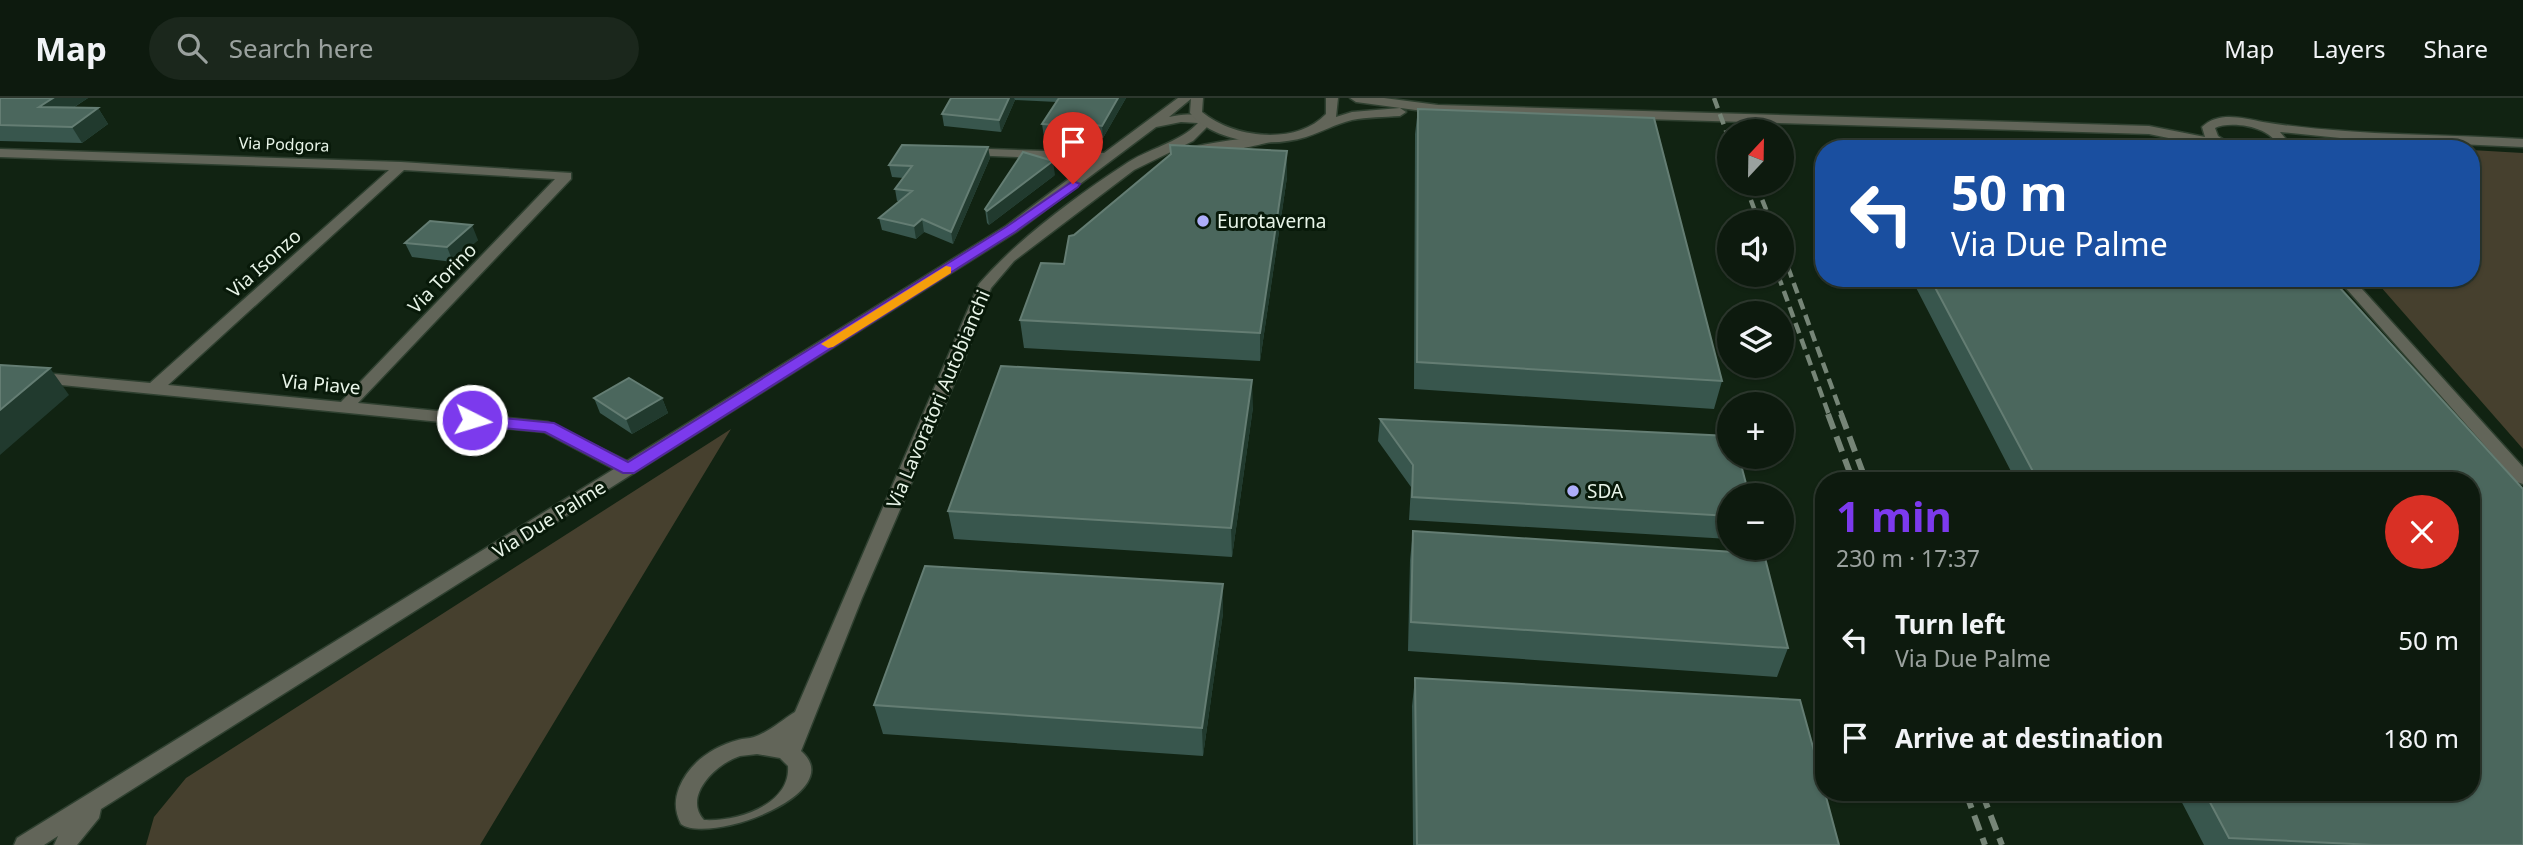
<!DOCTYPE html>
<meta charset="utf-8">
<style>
:root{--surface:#0d1a0e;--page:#1b271c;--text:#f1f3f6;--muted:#9aa19e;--line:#2d382e;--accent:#7c3aed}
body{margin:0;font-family:"Noto Sans",sans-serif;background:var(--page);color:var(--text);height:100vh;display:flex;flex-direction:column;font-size:26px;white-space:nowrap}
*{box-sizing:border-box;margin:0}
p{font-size:23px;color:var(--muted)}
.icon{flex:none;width:38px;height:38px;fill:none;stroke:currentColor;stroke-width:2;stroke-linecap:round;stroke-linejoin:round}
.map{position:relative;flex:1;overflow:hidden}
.side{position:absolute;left:1815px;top:374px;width:665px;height:329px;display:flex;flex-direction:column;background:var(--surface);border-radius:28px;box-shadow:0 2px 5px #0004,0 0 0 2px var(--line)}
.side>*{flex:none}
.hud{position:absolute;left:1815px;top:42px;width:665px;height:147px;border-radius:28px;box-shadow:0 2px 5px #0004,0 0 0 2px var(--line);background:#1a4fa0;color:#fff;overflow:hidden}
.needle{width:46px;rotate:22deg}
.fabs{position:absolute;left:1717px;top:21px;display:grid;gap:14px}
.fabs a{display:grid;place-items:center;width:77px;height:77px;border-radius:50%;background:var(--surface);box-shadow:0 2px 5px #0004,0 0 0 2px var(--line);font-size:35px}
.pin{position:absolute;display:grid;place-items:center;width:60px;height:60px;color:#fff;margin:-72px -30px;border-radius:50% 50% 50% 0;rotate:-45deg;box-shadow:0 0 7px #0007}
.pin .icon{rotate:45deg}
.me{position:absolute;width:77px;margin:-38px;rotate:95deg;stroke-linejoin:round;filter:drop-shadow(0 0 5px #0008)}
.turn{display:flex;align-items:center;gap:24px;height:147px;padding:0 21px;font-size:32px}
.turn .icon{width:91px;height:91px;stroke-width:2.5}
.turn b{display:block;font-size:49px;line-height:60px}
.round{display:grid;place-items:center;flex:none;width:74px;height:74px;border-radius:37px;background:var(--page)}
.headline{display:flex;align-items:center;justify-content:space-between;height:119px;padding:0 21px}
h1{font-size:42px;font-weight:700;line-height:52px;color:var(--accent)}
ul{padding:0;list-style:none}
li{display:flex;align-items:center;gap:21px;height:98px;padding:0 21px}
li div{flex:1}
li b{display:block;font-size:26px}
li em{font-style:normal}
header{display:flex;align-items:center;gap:42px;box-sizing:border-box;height:98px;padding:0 35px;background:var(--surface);border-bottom:2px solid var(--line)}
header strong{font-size:33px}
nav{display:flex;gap:38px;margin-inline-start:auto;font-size:24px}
.search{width:490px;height:63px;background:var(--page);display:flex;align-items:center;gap:18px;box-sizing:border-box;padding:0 24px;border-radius:38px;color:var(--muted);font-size:26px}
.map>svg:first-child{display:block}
.green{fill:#46402e}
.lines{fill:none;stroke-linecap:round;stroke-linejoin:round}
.minor-casing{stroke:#2f4030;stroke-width:3}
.tertiary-casing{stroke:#2f4030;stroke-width:3}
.minor{fill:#626559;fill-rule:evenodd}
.tertiary{fill:#626559;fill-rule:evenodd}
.rail-far1{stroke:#768577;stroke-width:4.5;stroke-dasharray:11 6;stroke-linecap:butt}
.rail{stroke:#768577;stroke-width:6;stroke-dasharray:16 8;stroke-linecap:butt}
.wall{fill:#38564d}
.shaded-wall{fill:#213a2e}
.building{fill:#4b675d;stroke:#647d73;stroke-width:2}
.route{fill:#7c3aed;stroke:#51269a;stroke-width:2}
.slow{fill:#f59e0b}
.poi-dot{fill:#aeaefa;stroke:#081909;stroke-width:2.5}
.labels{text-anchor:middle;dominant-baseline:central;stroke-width:6;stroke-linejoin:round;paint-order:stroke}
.far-street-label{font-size:16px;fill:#e8f4e8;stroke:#081909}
.poi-label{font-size:19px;fill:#e8f4e8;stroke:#081909;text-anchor:start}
.street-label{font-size:19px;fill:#e8f4e8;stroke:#081909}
</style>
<header>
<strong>Map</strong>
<div class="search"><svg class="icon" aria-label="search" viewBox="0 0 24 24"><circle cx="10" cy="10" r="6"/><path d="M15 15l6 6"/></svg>Search here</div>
<nav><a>Map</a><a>Layers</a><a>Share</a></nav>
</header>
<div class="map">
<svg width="2523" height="747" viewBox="0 0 2523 747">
<rect width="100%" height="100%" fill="#112312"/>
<path class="green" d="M2471,52L2523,55V351L2373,180H2471Z
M731,331L480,747H146L154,719L186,680Z"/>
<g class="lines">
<g class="minor-casing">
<path id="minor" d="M1178,0H1192L1169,19C1188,15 1197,15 1211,25L1193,43L1134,72L1014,163L991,190L963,265L862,500L801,653C850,695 710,747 681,726C675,714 674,703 679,690C689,665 712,649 738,642C743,640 749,641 754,639C769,634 782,622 795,614L979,186C1017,142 1075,99 1124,67C1148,50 1178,46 1198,25L1181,24L1156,29L1016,134L101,711L99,720L77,747H54L58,738L44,747H14L17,740L614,371L544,334L0,281V271L150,285L389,72L0,59V51L401,64L571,75V81L358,305L548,324L627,363L1006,128L1094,62L966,57L961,56V50L1104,55ZM404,72L555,81L341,304L168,287ZM757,656L780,660L788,668C791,707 736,724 704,722C682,698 717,665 740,658C746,657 752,657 757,656Z
M1266,37L1271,38V44C1253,48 1202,61 1189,51C1194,46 1252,40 1266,37Z
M2337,180H2352L2523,369V386L2517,384Z"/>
</g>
<g class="tertiary-casing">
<path id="tertiary" d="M1191,0H1203L1202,14C1233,40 1296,48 1326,16V0H1338L1336,19L1352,14L1400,10L1406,14L1400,18C1384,19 1367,19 1352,22C1335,26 1322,34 1306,39C1270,50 1215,45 1190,15Z
M1350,0H1384L1438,7L2149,28L2205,39L2202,29C2218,13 2243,20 2263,24C2349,38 2437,36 2523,41V49L2350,41L2280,34L2291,47L2337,42L2343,46L2328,51H2278C2276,29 2231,22 2215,30L2218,38L2238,51H2222L2149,36L1438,15L1356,4Z"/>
</g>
<use href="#minor" class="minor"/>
<use href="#tertiary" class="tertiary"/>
<path class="rail-far1" d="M1714,0L1729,41
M1745,86L1759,124
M1756,86L1771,124
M1782,153L1842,317
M1778,177L1829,317"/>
<path class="rail" d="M1828,316L1853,383
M1841,316L1866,383
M1966,695L1985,747
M1982,695L2002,747"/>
</g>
<path class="wall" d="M0,0H88L73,10H98L108,26L82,45L0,43Z
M951,0H1126L1103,40L1090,39L1087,43L1044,39L1042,26L1057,4L1015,2L1001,34L944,28L942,16Z
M1418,11L1722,283L1714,311L1414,291L1415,36Z
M988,49L990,60L953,146L924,134L916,141L882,132L879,120L899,103H897L895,91L903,80L892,79L889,67Z
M1287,53V79L1260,263L1024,250L1020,222L1064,166L1074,137Z
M1055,77L989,127L987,125L985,111Z
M478,142L453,164L412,159L405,145Z
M1911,180H2331L2523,391V747H2204L2177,695H2471V383H2016Z
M594,300H662L668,315L632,336L600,315Z
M1253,309L1232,459L954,441L948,413Z
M1380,321L1729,397V441L1409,422L1411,389L1378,343Z
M1413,433L1788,550L1777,579L1408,553L1410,462Z
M1223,515L1203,658L883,636L874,607Z
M1415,580L1839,747H1413L1412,608Z"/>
<path class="shaded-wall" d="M53,0H88L49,25L39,9Z
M1009,0H1014L1015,2L1001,34L999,22Z
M1118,0H1126L1103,40L1102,28Z
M98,10L108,26L82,45L72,29Z
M1089,26L1090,39L1087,43L1086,30Z
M988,49L990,60L953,146L951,134Z
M1287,53V79L1260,263V235Z
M1053,63L1055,77L989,127L987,113Z
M922,121L924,134L916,141L914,128Z
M472,127L478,142L453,164L447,149Z
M50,270L69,297L0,357V312Z
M1252,282L1253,309L1232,459L1231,430Z
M662,300L668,315L632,336L626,321Z
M1223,486V515L1203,658L1202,630Z"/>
<path class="building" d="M0,0H53L39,9L98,10L72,29L0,27Z
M951,0H1009L999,22L942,16Z
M1059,0H1118L1102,28L1089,26L1086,30L1042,26Z
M1418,11L1654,20L1722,283L1417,264Z
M902,47L988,49L951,134L922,121L914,128L879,120L912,93L895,91L912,68L889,67Z
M1170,47L1287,53L1260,235L1020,222L1041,165L1064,166L1069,138L1074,137L1171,56Z
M1023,54L1053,63L987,113L985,111Z
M430,123L472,127L447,149L405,145Z
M1930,180H2331L2523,391V747H2374L2229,740L2205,695H2471V383H2038Z
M0,267L50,270L0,312Z
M1001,268L1252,282L1231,430L948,413Z
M629,280L662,300L626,321L594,300Z
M1380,321L1729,338V359H1739L1749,397H1729V418L1412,399L1413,367Z
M1413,433L1764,456L1788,550L1411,524Z
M925,468L1223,486L1202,630L874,607Z
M1415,580L1800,602L1824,689V695H1825L1839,747H1417Z"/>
<path class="route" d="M1073,83L1080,86L1078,89L1015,134L634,375H623L545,334L472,327L464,322L472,317L554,325L628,364L1006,129Z"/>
<path class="slow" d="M946,168L951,169V175L833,249L828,250L821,246Z"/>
<g class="poi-dot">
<circle cx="1203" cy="123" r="7"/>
<circle cx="1573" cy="393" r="7"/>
</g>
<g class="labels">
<g class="far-street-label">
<text transform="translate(284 46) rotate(2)">Via Podgora</text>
</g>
<g class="poi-label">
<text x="1217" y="123">Eurotaverna</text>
<text x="1587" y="393">SDA</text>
</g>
<g class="street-label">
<text transform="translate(264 165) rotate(-42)">Via Isonzo</text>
<text transform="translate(442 180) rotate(-46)">Via Torino</text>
<text transform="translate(321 286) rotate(5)">Via Piave</text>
<text transform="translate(938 301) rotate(-67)">Via Lavoratori Autobianchi</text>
<text transform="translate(549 421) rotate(-32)">Via Due Palme</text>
</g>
</g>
</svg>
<div class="fabs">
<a><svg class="needle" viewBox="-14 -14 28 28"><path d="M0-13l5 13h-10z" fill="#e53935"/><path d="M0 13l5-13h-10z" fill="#9aa19e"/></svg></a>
<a><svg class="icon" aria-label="sound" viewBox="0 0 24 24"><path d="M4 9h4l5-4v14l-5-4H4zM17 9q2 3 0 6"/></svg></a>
<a><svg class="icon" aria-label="layers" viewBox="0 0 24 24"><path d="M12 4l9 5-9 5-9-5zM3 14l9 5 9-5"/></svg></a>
<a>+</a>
<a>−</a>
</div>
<div class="pin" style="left:1073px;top:86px;background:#d93025"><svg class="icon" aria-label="arrive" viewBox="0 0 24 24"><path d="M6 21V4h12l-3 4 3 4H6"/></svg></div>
<svg class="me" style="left:472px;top:322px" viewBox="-20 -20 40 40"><circle r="17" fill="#7c3aed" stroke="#fff" stroke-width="3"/><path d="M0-11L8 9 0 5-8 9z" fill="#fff"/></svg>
<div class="hud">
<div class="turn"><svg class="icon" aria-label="left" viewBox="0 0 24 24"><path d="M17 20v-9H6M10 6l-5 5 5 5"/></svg><div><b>50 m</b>Via Due Palme</div></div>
</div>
<section class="side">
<div class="headline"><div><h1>1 min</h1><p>230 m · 17:37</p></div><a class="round" style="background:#d93025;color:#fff"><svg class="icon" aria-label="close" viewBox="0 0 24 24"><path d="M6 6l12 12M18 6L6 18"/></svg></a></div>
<ul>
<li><svg class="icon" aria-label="left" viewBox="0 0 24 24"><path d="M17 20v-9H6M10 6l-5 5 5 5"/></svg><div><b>Turn left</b><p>Via Due Palme</p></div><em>50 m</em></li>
<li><svg class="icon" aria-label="arrive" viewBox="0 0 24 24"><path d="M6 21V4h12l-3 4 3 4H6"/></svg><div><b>Arrive at destination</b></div><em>180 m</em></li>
</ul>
</section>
</div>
